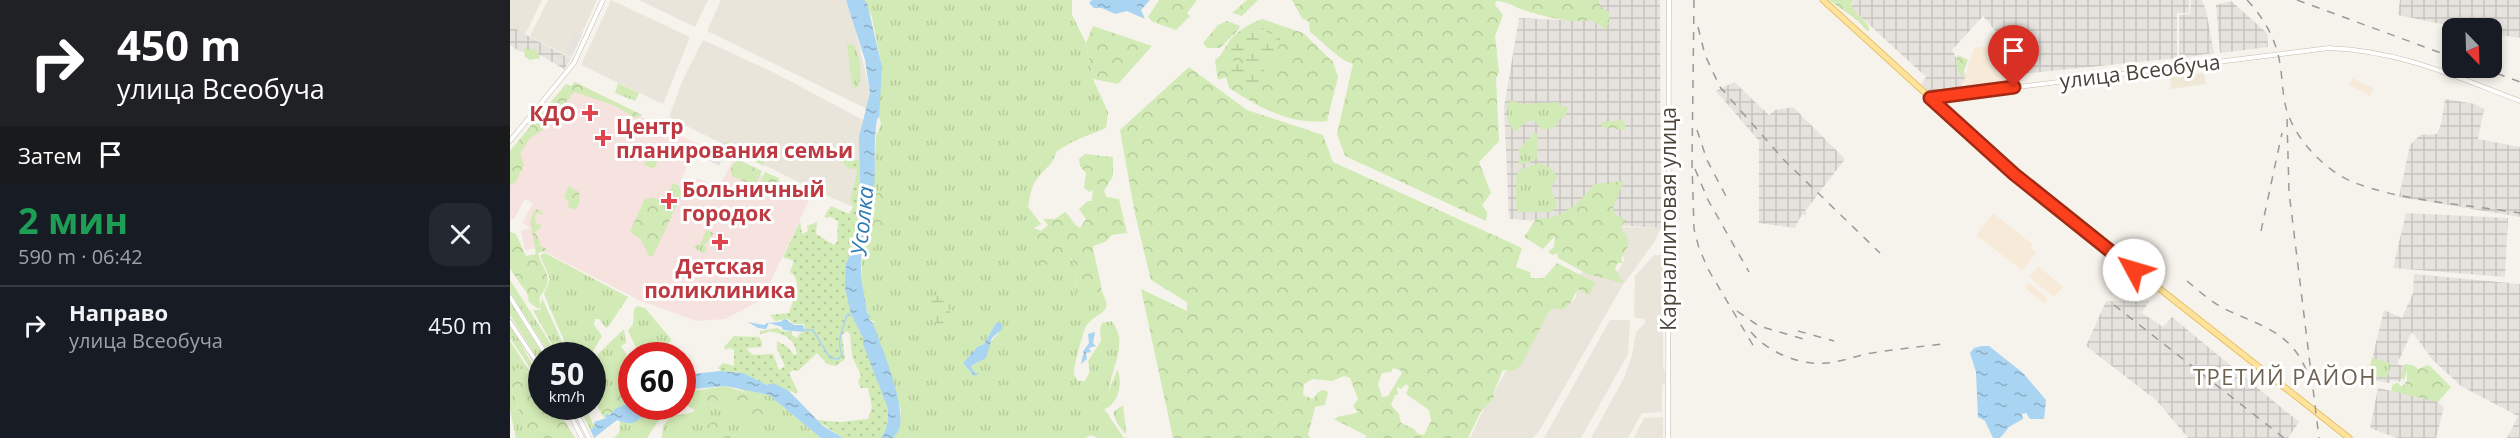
<!DOCTYPE html>
<html lang="ru">
<meta charset="utf-8">
<style>
:root{--surface:#171b24;--page:#242831;--text:#f1f3f6;--muted:#9ea1a6;--line:#363941}
body{margin:0;font-family:"Open Sans",sans-serif;background:var(--page);color:var(--text);height:100vh;display:flex;flex-direction:column;font-size:22px;white-space:nowrap}
*{box-sizing:border-box;margin:0}
p{font-size:20px;color:var(--muted)}
.icon{flex:none;width:33px;height:33px;fill:none;stroke:currentColor;stroke-width:2;stroke-linecap:round;stroke-linejoin:round}
.map{position:relative;flex:1;overflow:hidden}
.details{display:flex;flex-direction:column;background:var(--surface);width:510px}
.details>*{flex:none}
.top-card{background:#202124;color:#fff;overflow:hidden}
.needle{width:39px;rotate:157deg}
.buttons{position:absolute;left:1932px;top:18px;display:grid;gap:12px}
.buttons a{display:grid;place-items:center;width:60px;height:60px;border-radius:12px;background:var(--surface);box-shadow:0 3px 9px #0003;font-size:30px}
.speed{position:absolute;left:18px;top:342px;display:flex;gap:12px;font-size:30px;font-weight:700;text-align:center}
.speed>*{display:grid;place-content:center;width:78px;height:78px;border-radius:50%;background:var(--surface);box-shadow:0 3px 9px #0003;line-height:1}
.speed small{font-size:15px;font-weight:400}
.speed .limit{border:9px solid #d22;background:#fff;color:#111}
.pin{position:absolute;display:grid;place-items:center;width:51px;height:51px;color:#fff;margin:-62px -26px;border-radius:50% 50% 50% 0;rotate:-45deg;box-shadow:0 0 6px #0007}
.pin .icon{rotate:45deg}
.me{position:absolute;width:66px;margin:-33px;rotate:309deg;stroke-linejoin:round;filter:drop-shadow(0 0 4px #0008)}
.turn{display:flex;align-items:center;gap:21px;height:126px;padding:0 18px;font-size:27px}
.turn .icon{width:78px;height:78px;stroke-width:2.5}
.turn b{display:block;font-size:42px;line-height:51px}
.then{display:flex;align-items:center;height:57px;padding:0 18px;background:#0003;gap:12px;font-size:22px}
.round{display:grid;place-items:center;flex:none;width:63px;height:63px;border-radius:18px;background:var(--page)}
.summary{display:flex;align-items:center;justify-content:space-between;height:102px;padding:0 18px}
h1{font-size:36px;font-weight:700;line-height:45px;color:#1e9e55}
ul{padding:0;list-style:none}
li{display:flex;align-items:center;gap:18px;height:78px;padding:0 18px;border-top:2px solid var(--line)}
li div{flex:1}
li b{display:block;font-size:22px}
li em{font-style:normal}
main{display:flex;flex:1;min-height:0}
.map>svg:first-child{display:block}
.residential{fill:#eae5da}
.commercial{fill:#f7ead8}
.industrial{fill:url(#industrial-grid)}
.education{fill:#efe8d6}
.medical{fill:#f6e3e0}
.grass{fill:url(#grass-tufts);fill-rule:evenodd}
.forest{fill:url(#forest-crowns);fill-rule:evenodd}
.wetland{fill:url(#wetland-marsh)}
.garden{fill:url(#garden-dots)}
.parking{fill:#e5e3e0}
.water{fill:url(#water-ripples)}
.lines{fill:none;stroke-linecap:round;stroke-linejoin:round}
.stream{stroke:#a9d4f2;stroke-width:1.5}
.tertiary-casing{stroke:#c2bbae;stroke-width:5}
.primary-casing{stroke:#e6c16a;stroke-width:7}
.tertiary{stroke:#fff;stroke-width:4}
.primary{stroke:#ffe39c;stroke-width:5}
.rail{stroke:#9a9a9a;stroke-width:1.5;stroke-dasharray:8 8;stroke-linecap:butt}
.route-casing{stroke:#a42913;stroke-width:15}
.route{stroke:#fc3f1d;stroke-width:10}
.health-dot{fill:#e0444e;stroke:#fff;stroke-width:2}
.labels{text-anchor:middle;dominant-baseline:central;stroke-width:6;stroke-linejoin:round;paint-order:stroke}
.street-label{font-size:21px;fill:#4b4439;stroke:#fff}
.health-label{font-size:21px;font-weight:bold;fill:#be3a42;stroke:#fff;text-anchor:start}
.water-label{font-size:22px;font-style:italic;fill:#2e7ab2;stroke:#fff}
.neighbourhood-label{font-size:22px;letter-spacing:1.5px;fill:#6e6250;stroke:#fff}
</style>
<main>
<section class="details">
<div class="top-card">
<div class="turn"><svg class="icon" aria-label="right" viewBox="0 0 24 24"><path d="M7 20v-9h11M14 6l5 5-5 5"/></svg><div><b>450 m</b>улица Всеобуча</div></div>
<div class="then">Затем<svg class="icon" aria-label="arrive" viewBox="0 0 24 24"><path d="M6 21V4h12l-3 4 3 4H6"/></svg></div>
</div>
<div class="summary"><div><h1>2 мин</h1><p>590 m · 06:42</p></div><a class="round"><svg class="icon" aria-label="close" viewBox="0 0 24 24"><path d="M6 6l12 12M18 6L6 18"/></svg></a></div>
<ul>
<li><svg class="icon" aria-label="right" viewBox="0 0 24 24"><path d="M7 20v-9h11M14 6l5 5-5 5"/></svg><div><b>Направо</b><p>улица Всеобуча</p></div><em>450 m</em></li>
</ul>
</section>
<div class="map">
<svg width="2010" height="438" viewBox="0 0 2010 438">
<defs>
<pattern id="industrial-grid" width="8" height="8" patternUnits="userSpaceOnUse" patternTransform="scale(1.5)"><rect width="8" height="8" fill="#e6e2dd"/><path d="M0 4h8M4 0v8" fill="none" stroke="#c7c3be"/></pattern>
<pattern id="grass-tufts" width="24" height="20" patternUnits="userSpaceOnUse" patternTransform="scale(1.5)"><rect width="24" height="20" fill="#d2eab5"/><path d="M3 7l-1-3M5 7V3M7 7l1-3M15 17l-1-3M17 17v-4M19 17l1-3" fill="none" stroke="#b6ca9c"/></pattern>
<pattern id="forest-crowns" width="20" height="18" patternUnits="userSpaceOnUse" patternTransform="scale(1.5)"><rect width="20" height="18" fill="#d2eab5"/><path d="M2 6a3 3 0 1 1 6 0M12 15a3 3 0 1 1 6 0" fill="none" stroke="#b6ca9c"/></pattern>
<pattern id="wetland-marsh" width="20" height="14" patternUnits="userSpaceOnUse" patternTransform="scale(1.5)"><rect width="20" height="14" fill="#d2eab5"/><path d="M1 5h8M5 5V1M11 12h8M15 12V8" fill="none" stroke="#b6ca9c"/></pattern>
<pattern id="garden-dots" width="8" height="8" patternUnits="userSpaceOnUse" patternTransform="scale(1.5)"><rect width="8" height="8" fill="#d2eab5"/><path d="M2 2h.1M6 6h.1" fill="none" stroke="#b6ca9c" stroke-width="1.8" stroke-linecap="round"/></pattern>
<pattern id="water-ripples" width="26" height="14" patternUnits="userSpaceOnUse" patternTransform="scale(1.5)"><rect width="26" height="14" fill="#a9d4f2"/><path d="M2 4q2-2 4 0t4 0M15 11q2-2 4 0t4 0" fill="none" stroke="#8caec5"/></pattern>
</defs>
<rect width="100%" height="100%" fill="#f6f3ec"/>
<path class="residential" d="M0,0H32L15,35L0,26Z
M38,0H87L61,58L20,36Z
M101,0L180,37L153,104L71,65Z
M129,0H198L185,27Z
M211,0H336L343,19L360,93L357,109L197,31Z
M193,40L263,72L353,120L350,210L304,190L159,117L174,77Z
M1105,227L1151,228L1145,241L1111,288L1031,428L1023,438H960L974,408L1005,356L1043,301L1057,304L1063,301L1066,297L1067,276L1074,271L1106,275L1115,259L1110,252Z
M1144,255H1153V368L1155,371V384L1152,385V412L1132,413L1118,438H1081L1114,378L1122,355L1126,332L1135,323V319L1126,318L1124,316L1125,276Z
M1100,320H1120L1118,354L1071,438H1034Z
M1153,417V438H1124L1134,418Z"/>
<path class="commercial" d="M1487,45L1508,73L1510,81L1456,89L1453,83L1464,48Z
M1842,78L1864,88L1860,96L1839,85Z
M1483,213L1523,245L1520,248L1526,253L1512,270L1466,235Z
M1528,266L1553,287L1544,297L1519,277Z
M1519,283L1538,299L1534,304L1515,288Z"/>
<path class="industrial" d="M1075,0H1150L1151,228L999,219L994,107L1009,18L1073,21Z
M1345,0H1679V13H1667V58L1513,74L1512,63L1473,16L1442,50L1456,75L1449,93L1429,95L1418,91L1411,84L1416,77L1340,7Z
M1681,0H1692L1696,10L1704,53L1669,58V15L1680,14Z
M1890,0H2010V38L1982,34V28H1950L1888,15Z
M1721,1L1757,33L1758,47L1710,53L1706,5Z
M0,26L61,59L54,69L30,55L9,51L0,45Z
M1224,82L1259,115L1265,110L1283,107L1335,159L1295,211L1297,213L1295,216L1293,214L1290,218L1285,228L1249,223V141L1206,91Z
M1935,99L1965,104L1974,109L1968,139L2010,147V217L1889,197L1900,145L1910,135L1927,134L1931,124Z
M1896,213L1998,218L1995,277L1883,268Z
M1904,274L2010,284V438H1997L2008,416L1951,386L1923,360L1902,332L1887,364L1894,366L1890,382L1881,380L1879,383L1857,379L1874,310L1892,318L1903,293Z
M1596,301H1639L1632,313L1653,327L1662,317L1789,422L1778,438H1678L1647,401L1576,346Z
M1868,388L1926,401L1934,407L1926,438H1887L1860,428Z"/>
<path class="education" d="M1694,73L1696,84L1661,89L1660,77Z"/>
<path class="medical" d="M64,84L188,144L170,181L182,187L187,178L199,183L195,193L204,198L222,161L300,198L252,300L215,319L186,321L129,300L27,248L15,250L11,231L21,228L12,223L23,203L15,199L4,219L0,220V161Z"/>
<path class="grass" d="M354,0H562V15L576,43L583,79L598,112L596,128L564,141L547,151C541,168 536,166 527,179C521,187 520,197 518,207L531,224L517,232L530,242L534,253L560,258L566,266L565,291L581,300L592,292C605,314 586,312 576,326C574,329 563,369 564,372C564,376 567,378 568,381H575L580,371L578,361L591,341L590,329L592,323L601,321C620,341 601,367 599,391L607,370C614,380 608,406 594,409L614,438H587L581,435L575,438H383L389,430L391,411L363,323L373,316L365,318L360,304L356,306C351,283 349,260 356,237V243L369,240L379,200L366,194L363,202L366,136L371,124L368,112L371,63L362,17ZM486,323L488,334C474,344 481,359 461,366L464,376L453,363L467,347L474,344Z
M337,44L344,45C350,58 353,73 348,87L344,88L342,84Z
M108,83L129,93L125,101L105,93Z
M1002,101L1014,104L1049,102L1051,106L1058,107L1055,117L1050,118C1046,129 1043,129 1032,129L1024,121H1018L1004,132L997,119V103Z
M1025,132L1028,134L1027,158L1019,163L1007,165L1010,159L1008,150Z
M1029,163L1039,167L1047,176L1041,189L1047,205L1042,212H1008C1004,204 1007,185 1006,175L1011,169Z
M196,230L204,233L194,246L197,248L195,252L192,253L184,247L190,244Z
M35,253L118,297L98,327L96,328L89,319H85L84,325L92,336L81,355H65L66,354L64,349L58,350L34,294L40,279L30,255Z
M0,280L37,338L42,347L39,350L40,355L0,292Z
M32,298L58,355H48L23,310H30Z
M0,302L33,355L31,364L0,315Z
M127,306L135,308L161,339L156,355L129,354L118,331L123,324L124,309Z
M0,326C12,344 21,363 31,380V384L0,338Z
M114,329L116,343L111,346L121,361V378L113,387L108,386L97,390L83,388L85,357Z
M0,341L31,389V393L16,370L1,385L16,432V438H6L0,410Z
M1862,358L1880,363L1881,365L1877,378L1858,375Z
M200,387L177,392V406C153,411 150,418 137,438H104L109,433L110,421C126,428 130,416 142,407L172,406L173,392Z
M227,388L259,395L311,438H221L215,426L195,427L196,438H152L153,426L161,416L181,413L195,403L214,408L213,400L251,396H243Z
M83,404L84,407L77,412L85,427L80,429L69,407L82,406Z
M613,405L616,431L615,434L607,423L603,412Z"/>
<path class="forest" d="M649,0H687L677,13L680,16L666,30L643,22L638,17Z
M737,0H748L732,16L722,13Z
M782,0H1088L1091,7L1099,12V23L1096,29L1081,20C1061,24 1032,16 1013,10C1002,6 1000,2 986,1L985,5L993,15L985,36L989,72L986,78L989,141L969,162L981,193L972,205L977,212L976,221L835,156L827,134L843,64C827,59 815,43 800,32L799,22L792,18Z
M1319,0H1344L1341,4C1344,15 1357,19 1360,30L1357,31L1347,20Z
M752,19L793,33L823,62L828,77L817,121C779,125 751,108 719,88L716,77L708,80L705,60C712,55 712,52 717,45C724,32 739,24 752,19Z
M717,21L730,26L728,30L710,48H697L693,43L708,25Z
M583,26L642,46L608,84L583,79L576,43Z
M14,48L26,50L30,58L20,60L15,57Z
M1448,55L1458,60L1452,77C1447,71 1444,63 1448,55Z
M679,67L737,110L813,135L823,162L1012,248L1006,267L1020,272L1021,278H1034L1047,263L1086,283L1079,295L1068,289L1059,305L1053,310L1043,308L1038,313L1012,364L1004,371L993,370L983,393L984,398L971,411L958,438H855L857,436L824,419C831,414 840,416 848,412L843,406L848,399L840,378L834,376L822,381L803,379L794,384L793,395L803,399L808,392L814,390L818,392L815,405L805,407L798,435L801,438H663L631,289L677,311V302L641,280L625,214L610,130ZM883,368L890,370L892,373L878,396L872,397L868,384L872,373L881,372ZM896,384L899,387L896,394L919,410L921,421L914,435L908,434L904,429L891,423L889,414L881,405L885,395H888L887,387L891,389Z
M65,82L132,115L126,118L103,105L64,92L36,128L20,138L10,154L14,165L5,183L0,185V151C19,128 37,106 56,84L61,86Z
M1113,120L1116,126L1115,130L1092,127V122Z
M215,142H219L224,149L230,148L253,161L254,166L214,147Z
M143,146L153,150L144,169L134,165Z
M575,154L603,157V176L594,191L597,197L609,199L617,233L602,235L595,242L583,246C585,262 590,276 592,292L581,300H567C563,286 569,271 561,258H553L534,266L527,261L534,253L530,242L516,232L524,228L531,231L538,225L533,219H545L555,212C561,217 563,224 570,228L576,219L569,209L578,201H582L583,190L579,192L574,188L576,173L570,166L569,159Z
M227,159L252,171L245,186L222,176L221,168Z
M255,172L269,178L270,183L263,193L248,188Z
M1114,181L1103,208L1105,214L1116,220L1112,225V231L1116,234L1119,244L1111,259L1113,263H1107L1105,269L1109,274L1108,277L1114,281L1112,283L1077,274L1048,258L1047,253L1043,255L1038,252L1044,247L1045,236L1033,249L1014,237L1027,218C1053,220 1069,203 1084,184Z
M163,183L169,186L172,194L143,256H139L130,239L120,232L134,200L141,197L154,202L157,197L155,195L157,191L159,192L162,187L160,186Z
M59,186L69,192L70,200L66,210L58,207L59,204L54,196Z
M374,189L380,196C376,211 374,240 362,249L356,243L366,194Z
M28,209L34,214L31,215L28,212L25,215L26,224H30L31,227L25,232L30,242L29,245L38,250L28,253C34,275 46,276 29,298L31,306L28,309L19,302L17,293L0,269V232L6,234L16,256L26,254L20,221L24,211Z
M360,304L365,317L373,316L378,319L371,327L366,322L359,320L356,306Z
M1894,364L1903,365L1908,369L1917,365L1920,366L1941,387L1928,402L1881,391L1883,384L1888,383L1892,387L1897,381V371L1894,380L1891,378Z
M8,368C22,371 32,394 32,406L46,407L65,438H16V432L1,385V374Z
M121,378V400L94,418L84,401L89,398L86,393L83,394L82,388L97,390L108,386L113,387Z
M216,386L260,401L262,408L253,419L242,420L214,401V408L195,403L185,410L177,406V392Z
M205,421L215,426L221,438H196L194,427Z"/>
<path class="wetland" d="M742,25L755,29L759,35L767,31L771,36C768,45 768,55 763,63L758,62L754,70L758,81C749,89 741,87 730,85L727,73H723L721,78L716,72L719,59L732,64L736,62L733,55L720,54L716,51L718,44L738,26Z
M427,295C440,303 450,324 428,327L421,313L413,307L417,299Z"/>
<path class="garden" d="M330,159L349,160L350,183L352,188L348,214V239L336,263L341,314L353,338L377,406C379,418 378,428 371,438H333L306,420L330,422L358,419L362,407L358,388H351L348,381L351,376L342,356L340,334L336,331L332,335L335,359L326,366L317,364L307,353L288,371L283,370L279,373L288,392L286,393C277,390 268,387 258,385C243,380 230,368 213,373L208,368L213,363L224,366V350L220,348L215,350L214,347L224,336L249,337L252,342V347L236,348L243,355L263,354L269,370L275,366L267,349V341L278,347L284,355L287,354C285,341 277,335 264,332C259,330 255,334 250,334V331L267,328L274,332L282,330V335L287,338L290,333L295,332L294,324H284L278,319L265,321L260,315L279,313C283,299 294,281 280,272L284,261L273,257L290,221L292,234L298,231L297,226L307,222L306,234L324,245L327,242L328,221L321,217L315,218V215L321,206L339,214L344,206L340,201L347,173L345,168L338,169Z"/>
<path class="parking" d="M66,32L72,35L62,56L56,53Z
M189,144L214,156L209,166L184,153Z"/>
<path class="water" d="M336,0H354L357,3L372,67L369,117L367,119C363,144 366,164 364,189C362,214 353,238 351,263C350,280 355,296 357,313L360,316L359,320L363,323C372,349 394,399 390,426C389,431 386,434 383,438H371C378,428 379,418 377,406L353,344V338L341,314L335,288L336,263L348,239L350,210L348,203L352,188L350,183L349,137L360,93L355,60Z
M582,0H640L631,10L635,19L617,11L605,14L592,8H584L579,3Z
M275,319L284,325H293L295,332L273,330L272,327L259,323L256,329L248,328L238,322L254,325L257,323L270,322Z
M490,322L493,328L482,338L476,358L461,366L464,372L469,374L464,376L453,363L467,347L474,344L486,323Z
M585,332L583,343L586,346L579,348L581,352L576,353L577,359L571,364L574,350L579,343L578,334Z
M1472,346H1479L1513,373L1536,400L1534,419H1520L1516,413L1512,414L1513,419L1499,427L1490,438H1483L1475,421L1468,417L1466,372L1460,353L1464,348Z
M210,371L233,373L257,385L263,383L279,391L313,426L333,438H311L259,395L216,386L182,389L173,392V375Z
M116,404L119,407H142C127,418 128,429 107,420L84,438L80,429L85,427L84,422L96,418V414L100,415L105,409Z"/>
<g class="lines">
<path class="stream" d="M295,330H303L320,358L329,359L332,354C326,339 333,330 337,315L341,314"/>
<g class="tertiary-casing">
<path id="tertiary" d="M1420,98L1819,48C1891,51 1944,76 2010,101
M0,141L64,63L93,0
M0,297L37,356
M0,322L32,370
M56,406L72,438
M63,406L79,438
M1158,438L1159,0"/>
</g>
<g class="primary-casing">
<path id="primary" d="M1313,0L1504,174L1839,438"/>
</g>
<use href="#tertiary" class="tertiary"/>
<use href="#primary" class="primary"/>
<path class="rail" d="M1184,0L1182,163L1184,229L1189,248L1198,269L1247,352
M1737,0C1754,18 1766,39 1770,64C1773,81 1772,98 1778,114C1787,141 1817,172 1843,182C1890,201 1959,205 2010,213
M1787,0L1942,57
M1188,27L1195,55L1210,87L1274,160L1370,253
M1972,68L2010,82
M1777,119L1779,192L1809,438
M1187,130L1197,160L1219,202
M1185,169L1198,200L1239,272
M1751,231L1772,133
M1677,281C1689,291 1701,302 1715,309C1750,326 1781,331 1797,372
M1604,305L1774,438
M1227,311L1249,326L1297,340
M1288,331L1324,341
M1241,332C1257,352 1291,366 1316,363C1332,362 1347,355 1362,353C1385,349 1409,347 1432,344"/>
</g>
<g class="lines">
<g class="route-casing">
<path id="route" d="M1504,87L1420,98L1504,174L1624,270"/>
</g>
<use href="#route" class="route"/>
</g>
<g class="health-dot">
<path d="M77 104h6v6h6v6h-6v6h-6v-6h-6v-6h6z"/>
<path d="M90 129h6v6h6v6h-6v6h-6v-6h-6v-6h6z"/>
<path d="M156 192h6v6h6v6h-6v6h-6v-6h-6v-6h6z"/>
<path d="M207 233h6v6h6v6h-6v6h-6v-6h-6v-6h6z"/>
</g>
<g class="labels">
<g class="street-label">
<text transform="translate(1630 71) rotate(-7)">улица Всеобуча</text>
<text transform="translate(1158 219) rotate(-90)">Карналлитовая улица</text>
</g>
<g class="health-label">
<text x="66" y="113" text-anchor="end">КДО</text>
<text x="106" y="126">Центр<tspan x="106" dy="24">планирования семьи</tspan></text>
<text x="172" y="189">Больничный<tspan x="172" dy="24">городок</tspan></text>
<text x="210" y="266" text-anchor="middle">Детская<tspan x="210" dy="24">поликлиника</tspan></text>
</g>
<g class="water-label">
<text transform="translate(351 221) rotate(-84)">Усолка</text>
</g>
<g class="neighbourhood-label">
<text x="1775" y="376">ТРЕТИЙ РАЙОН</text>
</g>
</g>
</svg>
<div class="buttons">
<a><svg class="needle" viewBox="-14 -14 28 28"><path d="M0-13l5 13h-10z" fill="#e53935"/><path d="M0 13l5-13h-10z" fill="#9ea1a6"/></svg></a>
</div>
<div class="speed"><div>50<small>km/h</small></div><div class="limit">60</div></div>
<div class="pin" style="left:1504px;top:87px;background:#d93025"><svg class="icon" aria-label="arrive" viewBox="0 0 24 24"><path d="M6 21V4h12l-3 4 3 4H6"/></svg></div>
<svg class="me" style="left:1624px;top:270px" viewBox="-20 -20 40 40"><circle r="19" fill="#fff"/><path d="M0-13L10 11 0 6-10 11z" fill="#fc3f1d"/></svg>
</div>
</main>
